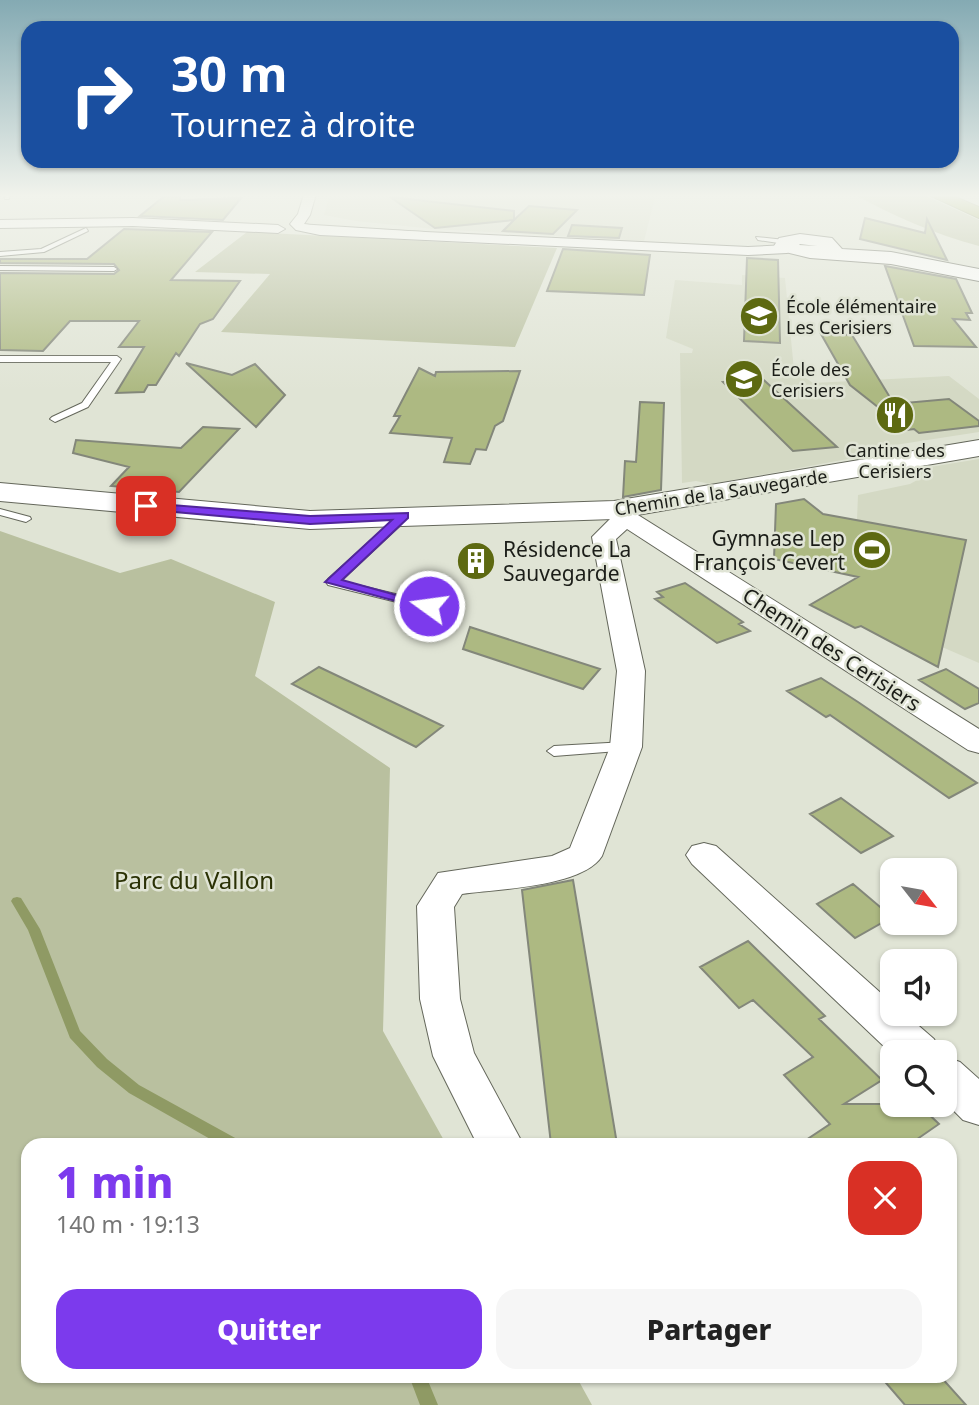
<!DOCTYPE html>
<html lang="fr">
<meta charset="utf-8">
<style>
:root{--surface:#fff;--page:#f6f6f6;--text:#222;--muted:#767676;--accent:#7c3aed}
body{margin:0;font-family:"Noto Sans",sans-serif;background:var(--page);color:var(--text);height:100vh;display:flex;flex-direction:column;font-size:26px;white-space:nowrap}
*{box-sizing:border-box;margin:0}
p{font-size:23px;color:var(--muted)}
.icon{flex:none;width:38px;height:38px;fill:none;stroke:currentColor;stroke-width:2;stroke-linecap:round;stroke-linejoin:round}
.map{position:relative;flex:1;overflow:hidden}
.details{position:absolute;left:21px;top:1138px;width:936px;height:245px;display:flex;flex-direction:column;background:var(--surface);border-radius:21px;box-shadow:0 2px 5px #0004}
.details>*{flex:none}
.guide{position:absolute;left:21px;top:21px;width:938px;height:147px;border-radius:21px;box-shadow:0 2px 5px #0004;background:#1a4fa0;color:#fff;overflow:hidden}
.needle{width:46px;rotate:121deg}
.tools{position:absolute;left:880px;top:858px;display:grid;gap:14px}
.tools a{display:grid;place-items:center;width:77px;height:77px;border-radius:14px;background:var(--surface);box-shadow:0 2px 5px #0004;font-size:35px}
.pin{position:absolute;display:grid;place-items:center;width:60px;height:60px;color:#fff;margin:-30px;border-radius:14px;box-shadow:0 4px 10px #0006}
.me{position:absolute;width:77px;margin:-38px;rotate:284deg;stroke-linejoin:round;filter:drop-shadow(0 0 5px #0008)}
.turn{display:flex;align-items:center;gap:24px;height:147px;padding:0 35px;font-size:32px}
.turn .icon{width:91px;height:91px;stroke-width:2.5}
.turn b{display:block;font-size:49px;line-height:60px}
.round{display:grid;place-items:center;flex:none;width:74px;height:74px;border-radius:21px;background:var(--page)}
.headline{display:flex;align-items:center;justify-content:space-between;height:119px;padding:0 35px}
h1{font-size:42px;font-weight:800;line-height:52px;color:var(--accent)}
.action{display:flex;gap:14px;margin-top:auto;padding:14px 35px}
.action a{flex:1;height:80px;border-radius:21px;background:var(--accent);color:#fff;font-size:28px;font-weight:800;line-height:80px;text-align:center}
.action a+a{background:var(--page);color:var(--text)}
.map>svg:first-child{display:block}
.built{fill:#d4d9c4}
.green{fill:#b9c09f}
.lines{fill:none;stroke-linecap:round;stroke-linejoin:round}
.stream{fill:#8f9a64;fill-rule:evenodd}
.building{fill:#adb982;stroke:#83877a;stroke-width:2}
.lane-casing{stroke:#64675b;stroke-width:2}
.street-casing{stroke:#64675b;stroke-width:2}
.secondary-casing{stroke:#64675b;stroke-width:2}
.highway-casing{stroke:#66722d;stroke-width:2}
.lane{fill:#fff;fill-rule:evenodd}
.street{fill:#fff;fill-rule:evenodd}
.secondary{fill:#fff;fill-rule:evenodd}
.highway{fill:#8fa038;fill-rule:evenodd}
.route{fill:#7c3aed;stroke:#51269a;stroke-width:2}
.labels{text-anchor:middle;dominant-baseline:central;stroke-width:5;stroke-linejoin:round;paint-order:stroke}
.far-poi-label{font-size:18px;fill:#1b1d18;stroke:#e0e4d5;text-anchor:start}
.far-street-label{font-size:18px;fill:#1b1d18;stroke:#e0e4d5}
.poi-label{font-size:21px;fill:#1b1d18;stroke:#e0e4d5;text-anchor:end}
.street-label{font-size:21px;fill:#1b1d18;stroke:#e0e4d5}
.near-park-label{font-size:24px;fill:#2a3105;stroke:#e0e4d5}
</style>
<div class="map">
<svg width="979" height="1405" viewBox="0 0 979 1405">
<rect width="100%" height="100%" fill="#e0e4d5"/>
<path class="built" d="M330,194H656L644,241L434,229L356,221L324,215Z
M742,275L785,278L794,370L813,383L949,376L979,399V432L869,449L875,454L711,484L696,481L682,483L680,353H692L693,349L666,338L675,280L742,285Z
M979,459V663L942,647L965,541L857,520L858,495L910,484L921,478L912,470Z"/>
<path class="green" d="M853,194H922L979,220V246C934,234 894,216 853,194Z
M247,232L557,248L515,347L221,332L270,274L195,272Z
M0,531L120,573L171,559L275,602L255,676L390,768L383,1031L446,1144H28V1376H576L592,1405H0Z"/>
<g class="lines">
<path class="stream" d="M17,897L21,898L40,929L80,1031L107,1059L139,1085L237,1139L239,1144H219L129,1093L97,1067L70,1038L28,930L11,901L13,898Z
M409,1376H426L438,1405H420Z"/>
</g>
<path class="building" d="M167,194H180V200L241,198L223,220L140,216Z
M390,197L514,211V220L529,206L577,210L553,234L503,231L514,220L435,228Z
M865,218L925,233L927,219L947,260L860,239Z
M572,225L622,228L619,238L568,236Z
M124,229L212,232L171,280L240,281L213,319L200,324L179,356L176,353L156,385H148L144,392L116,393L144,347H119L139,321H70L43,351L0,350V273L114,274L119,270L114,264L0,263V259H87Z
M563,249L650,255L644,295L547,291Z
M747,258L778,260L780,343L744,341Z
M885,266L956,279L972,313H966L970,320L953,319L976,347L914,346Z
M821,334L852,335L894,404L949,399L979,421V426L919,433L914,429L907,430L850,385Z
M744,362L837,447L793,451L723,382L743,380Z
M186,363L232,375L255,364L285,395L256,427Z
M419,368L435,376L436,372L520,371L503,421L495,426L486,450L476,449L470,464L444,462L452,438L390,433L400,416H394Z
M640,402L664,403L661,490L623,497L625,461L636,462Z
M203,427L239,429L179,492L111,486L129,467L73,453L76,440L181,448Z
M804,499L823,514L966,540L938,667L861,626L855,628L810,605L858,577L774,559L776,504Z
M685,583L743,622L739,624L750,631L717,643L655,599L663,597L657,592Z
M470,627L600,669L583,689L463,649Z
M319,667L443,726L416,747L292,684Z
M946,669L979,689V703L965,709L919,680Z
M821,678L858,702L977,783L949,798L830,715L826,717L787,691Z
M841,798L893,836L861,853L810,814Z
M573,880L617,1144H551L522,890Z
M853,884L892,917L855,938L817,904Z
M748,941L825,1016L819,1019L882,1080L844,1104H918L939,1124L910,1144H800L830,1124L784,1075L813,1057L753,1000L739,1008L700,967Z
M880,1376H940L966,1405H905Z"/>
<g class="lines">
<g class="lane-casing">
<path id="lane" d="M4,194H10L9,199H5Z
M298,224L424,232L427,234L424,236L300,227Z
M86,228L88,231L44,252L0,256V252L41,249Z
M756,237L785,240L788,242L785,244L758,240Z
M0,266L114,267L117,269L114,271L0,270Z
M0,356H117L121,359L88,407L55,422L50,419L52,417L82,403L111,362H0Z
M0,509L30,517L31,519L26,522L0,515Z
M404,513L408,514V518L341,581L433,603L435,606L433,609L429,610L328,585L326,582L328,579L400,514Z
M626,742L633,747L631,750L554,756L547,751L554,746Z"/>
</g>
<g class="street-casing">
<path id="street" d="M304,194H316L310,215L304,224L320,227L748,247L787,245L794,249L787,253L748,255L320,235L296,230L290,224L298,214Z
M133,218L278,225L285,229L278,233L133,226L0,228V220Z
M614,503L622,505L979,729V753L968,750L627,529L616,539L645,671L642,747L602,856C583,887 497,889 462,894L454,907L460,999L474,1053L523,1144H477L433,1056L420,999L417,906L438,873L552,856L570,848L610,747L617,671L592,537L611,518L602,510L606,505Z
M704,843L716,846L892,1003V1013H904L934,1039L940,1052L892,1054L692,864L686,855L692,846Z
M945,1057L960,1062L979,1079V1125L963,1120L945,1102Z"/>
</g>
<g class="secondary-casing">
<path id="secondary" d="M800,234L832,238L842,249L891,252L979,269V281L891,264L810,258L777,250L774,246L779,238ZM799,245L800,244L817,246Z
M979,440V456L614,519L310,529L0,501V483L310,511L614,501Z"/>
</g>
<g class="highway-casing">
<path id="highway" d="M927,194H948L979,207V218Z"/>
</g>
<use href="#lane" class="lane"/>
<use href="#street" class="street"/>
<use href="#secondary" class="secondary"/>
<use href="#highway" class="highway"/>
</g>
<linearGradient id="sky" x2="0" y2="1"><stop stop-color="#84aab3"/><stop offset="0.5" stop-color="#f1f3ec"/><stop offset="1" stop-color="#f1f3ec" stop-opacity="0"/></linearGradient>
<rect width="979" height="391" fill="url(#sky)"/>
<path class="route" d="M146,503L310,516L408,513V518L342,580L436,606L429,610L325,582L392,520L310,524L141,509L139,506Z"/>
<defs>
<g id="school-disc" transform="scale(2.0125)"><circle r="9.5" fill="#5d6911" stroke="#e0e4d5"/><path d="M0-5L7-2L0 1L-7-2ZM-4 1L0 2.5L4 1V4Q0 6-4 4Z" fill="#fff"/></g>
<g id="restaurant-disc" transform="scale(2.0125)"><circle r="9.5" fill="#5d6911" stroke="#e0e4d5"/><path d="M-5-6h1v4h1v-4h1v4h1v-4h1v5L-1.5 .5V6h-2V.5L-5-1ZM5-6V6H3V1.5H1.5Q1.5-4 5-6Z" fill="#fff"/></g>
<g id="stadium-disc" transform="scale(2.0125)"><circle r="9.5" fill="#5d6911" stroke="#e0e4d5"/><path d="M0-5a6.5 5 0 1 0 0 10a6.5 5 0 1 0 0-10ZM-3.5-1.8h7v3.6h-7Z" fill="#fff"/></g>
<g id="building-disc" transform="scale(2.0125)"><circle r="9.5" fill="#5d6911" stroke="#e0e4d5"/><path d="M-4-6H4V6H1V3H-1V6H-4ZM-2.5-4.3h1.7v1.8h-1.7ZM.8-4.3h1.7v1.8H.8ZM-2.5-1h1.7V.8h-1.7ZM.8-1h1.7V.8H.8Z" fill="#fff"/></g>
</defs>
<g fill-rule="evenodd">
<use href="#school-disc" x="759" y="316"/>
<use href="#school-disc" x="744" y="379"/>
<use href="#restaurant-disc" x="895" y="415"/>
<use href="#stadium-disc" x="872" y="550"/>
<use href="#building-disc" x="476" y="561"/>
</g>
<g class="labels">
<g class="far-poi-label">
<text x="786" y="306">École élémentaire<tspan x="786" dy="21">Les Cerisiers</tspan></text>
<text x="771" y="369">École des<tspan x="771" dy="21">Cerisiers</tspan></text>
<text x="895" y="450" text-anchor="middle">Cantine des<tspan x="895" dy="21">Cerisiers</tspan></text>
</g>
<g class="far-street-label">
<text transform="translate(721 492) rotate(-9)">Chemin de la Sauvegarde</text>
</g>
<g class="poi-label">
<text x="845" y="538">Gymnase Lep<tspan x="845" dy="24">François Cevert</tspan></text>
<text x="503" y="549" text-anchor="start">Résidence La<tspan x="503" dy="24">Sauvegarde</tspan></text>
</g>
<g class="street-label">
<text transform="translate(832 649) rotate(33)">Chemin des Cerisiers</text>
</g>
<g class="near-park-label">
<text x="194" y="879">Parc du Vallon</text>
</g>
</g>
</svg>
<div class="tools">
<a><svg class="needle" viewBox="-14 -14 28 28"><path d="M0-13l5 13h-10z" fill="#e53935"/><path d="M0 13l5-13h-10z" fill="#767676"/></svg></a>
<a><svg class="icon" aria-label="sound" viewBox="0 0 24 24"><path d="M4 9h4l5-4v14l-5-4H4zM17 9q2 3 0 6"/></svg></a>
<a><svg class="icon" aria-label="search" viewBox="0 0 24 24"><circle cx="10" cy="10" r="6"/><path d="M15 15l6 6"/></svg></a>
</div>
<div class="pin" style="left:146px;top:506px;background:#d93025"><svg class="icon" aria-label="arrive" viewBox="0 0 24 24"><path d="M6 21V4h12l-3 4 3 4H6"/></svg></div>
<svg class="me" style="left:429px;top:606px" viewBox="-20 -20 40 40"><circle r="17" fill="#7c3aed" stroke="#fff" stroke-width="3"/><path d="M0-11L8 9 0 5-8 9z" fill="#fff"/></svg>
<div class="guide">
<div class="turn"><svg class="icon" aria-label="right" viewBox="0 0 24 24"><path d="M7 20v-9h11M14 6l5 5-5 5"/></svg><div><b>30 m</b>Tournez à droite</div></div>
</div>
<section class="details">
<div class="headline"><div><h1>1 min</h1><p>140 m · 19:13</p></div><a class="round" style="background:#d93025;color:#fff"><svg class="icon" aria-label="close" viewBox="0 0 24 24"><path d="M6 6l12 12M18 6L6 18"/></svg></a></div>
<div class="action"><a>Quitter</a><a>Partager</a></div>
</section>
</div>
